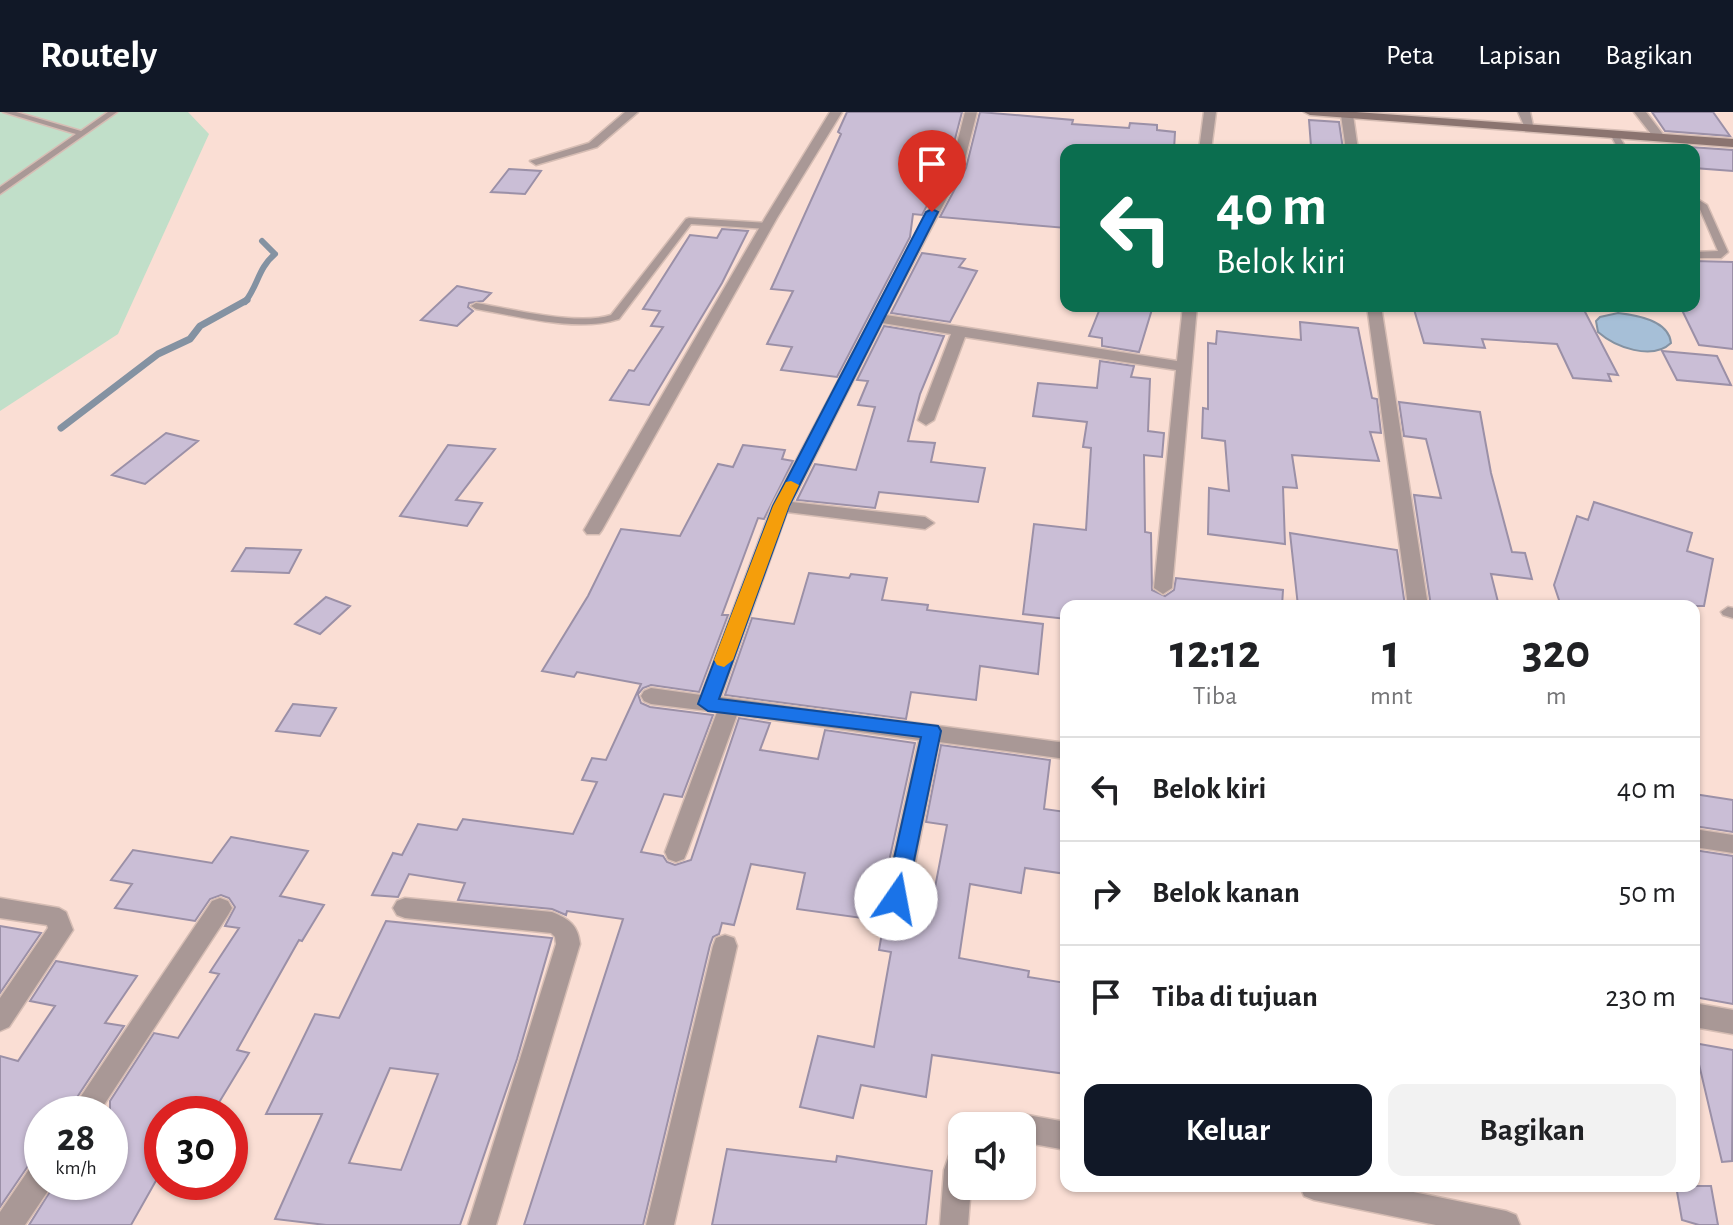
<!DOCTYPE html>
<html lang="id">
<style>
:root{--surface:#fff;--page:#f2f2f2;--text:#202124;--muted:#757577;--line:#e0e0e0;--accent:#111827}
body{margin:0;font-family:"Alegreya Sans",sans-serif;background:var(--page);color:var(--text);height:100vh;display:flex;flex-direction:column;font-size:30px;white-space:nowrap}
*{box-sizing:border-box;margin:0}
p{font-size:26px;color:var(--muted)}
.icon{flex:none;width:44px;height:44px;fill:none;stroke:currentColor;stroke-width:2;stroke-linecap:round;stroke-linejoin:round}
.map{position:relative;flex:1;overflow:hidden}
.panel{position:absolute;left:1060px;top:488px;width:640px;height:592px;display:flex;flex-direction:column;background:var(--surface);border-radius:16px;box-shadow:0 2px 6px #0004}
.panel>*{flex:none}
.banner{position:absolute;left:1060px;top:32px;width:640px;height:168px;border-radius:16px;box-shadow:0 2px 6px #0004;background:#0b6e4f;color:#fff;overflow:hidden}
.controls{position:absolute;left:948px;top:1000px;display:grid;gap:16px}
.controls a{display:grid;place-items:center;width:88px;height:88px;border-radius:16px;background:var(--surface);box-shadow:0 2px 6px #0004;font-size:40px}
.speed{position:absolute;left:24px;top:984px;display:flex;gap:16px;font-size:40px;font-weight:700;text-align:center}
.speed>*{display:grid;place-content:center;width:104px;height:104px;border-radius:50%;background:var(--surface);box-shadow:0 2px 6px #0004;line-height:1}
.speed small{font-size:20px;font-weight:400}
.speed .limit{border:12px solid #d22;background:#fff;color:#111}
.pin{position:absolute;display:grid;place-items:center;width:68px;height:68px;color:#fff;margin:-82px -34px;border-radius:50% 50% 50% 0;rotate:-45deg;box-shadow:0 0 8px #0007}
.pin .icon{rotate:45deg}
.me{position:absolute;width:88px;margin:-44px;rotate:12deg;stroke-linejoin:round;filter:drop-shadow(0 0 6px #0008)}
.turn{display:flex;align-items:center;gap:28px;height:168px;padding:0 24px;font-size:36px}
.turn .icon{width:104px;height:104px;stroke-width:2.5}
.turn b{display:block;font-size:56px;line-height:68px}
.eta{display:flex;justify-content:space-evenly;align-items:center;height:136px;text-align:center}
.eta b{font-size:48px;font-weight:700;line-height:56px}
.button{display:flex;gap:16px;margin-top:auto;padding:16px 24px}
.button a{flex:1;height:92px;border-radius:16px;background:var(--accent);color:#fff;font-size:32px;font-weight:700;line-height:92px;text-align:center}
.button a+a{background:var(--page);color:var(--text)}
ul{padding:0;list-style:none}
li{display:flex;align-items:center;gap:24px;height:104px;padding:0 24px;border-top:2px solid var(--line)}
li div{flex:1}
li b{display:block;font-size:30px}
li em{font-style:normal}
header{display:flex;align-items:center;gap:48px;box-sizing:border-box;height:112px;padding:0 40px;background:var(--accent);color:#fff}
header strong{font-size:38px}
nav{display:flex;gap:44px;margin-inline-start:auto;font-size:28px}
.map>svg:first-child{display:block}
.green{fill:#c1dfc9}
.water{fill:#a6bfd7;stroke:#8492a2;stroke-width:2}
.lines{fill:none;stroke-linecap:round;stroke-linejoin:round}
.stream-far1{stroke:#8492a2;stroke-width:6}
.stream{stroke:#8492a2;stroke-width:7}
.building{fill:#cabed6;stroke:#9b90a7;stroke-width:2;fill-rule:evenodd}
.lane-casing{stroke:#d6bdb4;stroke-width:3}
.street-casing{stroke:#d6bdb4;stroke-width:3}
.secondary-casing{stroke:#d6bdb4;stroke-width:3}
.lane{fill:#a99896;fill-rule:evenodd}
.street{fill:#a99896;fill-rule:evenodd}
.secondary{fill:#8b7470;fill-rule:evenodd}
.route{fill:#1a73e8;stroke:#114b97;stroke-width:2}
.slow{fill:#f59e0b}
</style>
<header>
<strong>Routely</strong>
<nav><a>Peta</a><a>Lapisan</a><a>Bagikan</a></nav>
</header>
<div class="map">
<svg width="1733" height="1113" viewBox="0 0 1733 1113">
<rect width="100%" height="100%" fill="#faded4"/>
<path class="green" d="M0,0H188L209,22L118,222L0,299Z"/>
<path class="water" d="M1618,201C1636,203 1669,208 1671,231C1652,249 1615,235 1598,220L1596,209L1600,205Z"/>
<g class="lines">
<path class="stream-far1" d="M245,190C258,174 258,156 275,142L262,129"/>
<path class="stream" d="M61,316L158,242L190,227L200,214L247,188"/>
</g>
<path class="building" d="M847,0H962L948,54L922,103L913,102L910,125L837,265L781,258L792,235L767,232L793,179L771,177L841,22L838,20Z
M980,0L1073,8L1072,12L1129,16L1130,11L1157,13V18L1175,20L1174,38H1066V116L940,105L966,56Z
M1652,0H1713L1730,24L1665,19Z
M1309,8L1339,10L1343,37L1311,34Z
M1675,34L1733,38V59L1694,56V38H1678Z
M509,57L541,59L525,82L491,80Z
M722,117L748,119L722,171L649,293L610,288L629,258L634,259L663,215L651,214L660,199L643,197L690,123L717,126Z
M922,141L965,147L959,155L977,159L950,210L891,201Z
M1694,149L1733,150V237L1699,233L1680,194H1694Z
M457,174L491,181L483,189L469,191L468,195L473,199L457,214L421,208Z
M1101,194H1153L1139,240L1102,234V226L1089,224Z
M1413,194L1583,196L1618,263L1608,262L1611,269L1573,266L1557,232L1482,227L1485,236L1424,231Z
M1300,210L1358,216L1372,286L1377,287L1381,321L1370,320L1379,349L1292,343L1297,376L1283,375L1285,432L1208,422L1209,376L1229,379L1225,329L1202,326L1203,296L1208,297V231L1216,232L1217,219L1301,228Z
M884,214L944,224L920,282L908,329L935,331L931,350L985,356L978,390L879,380L875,396L797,388L815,352L856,358L875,295L858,293L868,269L857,268Z
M1662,239L1717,244L1731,273L1677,268Z
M1100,249L1134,254L1131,265L1150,267L1148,319L1164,321L1162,345L1144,343L1145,420L1151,421L1152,478L1165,484L1174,478L1176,466L1283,478L1282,494H1066V507L1023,502L1034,412L1086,418L1091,336L1083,335L1087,310L1033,304L1038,271L1097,276Z
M1399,290L1480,300L1491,361L1512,440L1525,441L1532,467L1491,462L1499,494H1431L1414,383L1441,386L1426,327L1404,324Z
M166,321L198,329L145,372L112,363Z
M448,333L495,337L456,388L482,391L467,414L400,404Z
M743,333L785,338L782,347L793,349L764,407L758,406L722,503H728L699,580L651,573L643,576L638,582L641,591L650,595L713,603L682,685L664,682L641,740L663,744L667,750L675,753L691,748L739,606L770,611L760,638L818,647L825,618L915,631L881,786L887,797L897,800L907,795L912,783L933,786L947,713L926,710L941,633L1050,648L1044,697L1066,700V762L1025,756L1021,781L970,772L959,846L1029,859L1028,865L1066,871V962L932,943L926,985L861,973L853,1006L800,995L818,924L874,935L891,840L879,838L884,809L797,797L805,761L751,752L734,813L722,811L719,822L713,825L710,833L643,1113H524L623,807L567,799L566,803L552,797L458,788L465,771L409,762L398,785L372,783L393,741L402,743L418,712L457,718L463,707L573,722L597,670L582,668L592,646L606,648L641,572L577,560L574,565L542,559L588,484L621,417L680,424L718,352L733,355Z
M1594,390L1692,421L1687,439L1713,447L1704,494H1561L1554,473L1577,404L1588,408Z
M1290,421L1397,438L1405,494H1298Z
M246,436L301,438L289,461L232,459Z
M809,461L849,466L851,462L887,466L882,488L928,493L927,498L1043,512L1038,562L980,554L976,588L911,580L906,607L725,583L752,506L794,512Z
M326,485L350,494L320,522L295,512Z
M293,592L336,596L320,624L276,619Z
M1694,682L1733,688V720L1694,714Z
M231,725L308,739L280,784L324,793L302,829L299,828L237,938L249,941L212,1002H162V1058L131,1113H29L56,1070H110V989L154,921L178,926L219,862L210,860L239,816L225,814L235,795L229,786L221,783L210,787L195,809L115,796L132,772L111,768L133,738L212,751Z
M1694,738L1733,744V892L1694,885Z
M386,809L552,826L517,947L460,1113H326L275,1107L322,1002H266L315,902L339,906ZM390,956L438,962L401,1058L349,1051Z
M0,814L41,821L0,881Z
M56,849L137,864L105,911L124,914L66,1002H42V1046L30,1051L0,1095V944L18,949L55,894L30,889Z
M1694,931L1733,938L1732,1049L1722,1050Z
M727,1037L836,1050L837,1044L932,1059L926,1113H712Z
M1676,1074H1711L1718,1113H1699L1682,1108Z"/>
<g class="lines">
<g class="lane-casing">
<path id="lane" d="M3,0H16L81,19L108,0H117L0,82V75L76,22Z
M1614,20H1617L1627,38H1619L1610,22Z
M1694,85L1707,93L1728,140L1721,146H1694V140L1718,139L1699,95L1694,92Z
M689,106L767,111L772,114L767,117L691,112L619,207C577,221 518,204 476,197L471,194L476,191C512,197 578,214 611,203L686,107Z
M1728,495L1733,496V506L1723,503L1721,500Z"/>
</g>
<g class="street-casing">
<path id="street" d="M625,0H638L597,35L536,53L530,49L589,31Z
M830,0H842L777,106L602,418L599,422H587L584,418L765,106Z
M965,0H977L963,55L886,203L1177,249L1183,194H1197L1172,476L1163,482L1154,476L1176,258L965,225L934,308L926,313L918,308L951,222L882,211L792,390L925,405L934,411L925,417L787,400L721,585L1066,631V647L939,630L908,787L904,794L896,797L888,794L884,787L919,628L737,603L687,740L684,747L676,750L668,747L665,740L717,600L651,592L644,589L641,584L644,579L651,576L701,583L772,394L951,55Z
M1204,0H1216L1211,38H1199Z
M1349,0L1353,3L1358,38H1346L1341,3Z
M1518,0H1530L1534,18H1526Z
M1634,0H1646L1665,25L1663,27H1655Z
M1367,194H1381L1428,494H1408Z
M1694,717L1733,723V741L1694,735Z
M0,786L59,796L66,800L73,818L9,915L0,919V886L48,816L47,813L0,806Z
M220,786L228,789L232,796L228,803L98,1002H69L212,789Z
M405,786L552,800C569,807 578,813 580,832L496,1113H468L556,832L555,825L551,821L405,806L397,803L393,796L397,789Z
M725,823L734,826L737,834L674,1113H646L713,834L716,826Z
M1694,891L1733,898V922L1694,915Z
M1022,1002L1066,1010V1038L1022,1030V1014H1009L1012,1006Z
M962,1031V1074H971L968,1113H940L944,1058L952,1035Z
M42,1049V1070H53L52,1073L25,1113H0V1100L32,1053Z
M1300,1074H1384L1506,1099L1516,1103L1520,1113H1436L1314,1088L1304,1084Z"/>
</g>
<g class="secondary-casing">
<path id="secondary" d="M1304,0H1356L1733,27V35L1310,3Z"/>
</g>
<use href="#lane" class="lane"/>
<use href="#street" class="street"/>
<use href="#secondary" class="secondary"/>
</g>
<path class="route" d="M932,97L938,100L789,394L719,587L938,614L941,619L906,787L903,793L896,796L888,793L885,787L921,625L708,599L698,592L773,394L926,100Z"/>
<path class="slow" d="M791,369L799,373L789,394L733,548L724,555L717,553L714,548L773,394L786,370Z"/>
</svg>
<div class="controls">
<a><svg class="icon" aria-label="sound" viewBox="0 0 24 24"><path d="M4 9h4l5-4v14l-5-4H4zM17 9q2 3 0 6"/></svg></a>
</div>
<div class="speed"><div>28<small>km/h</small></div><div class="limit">30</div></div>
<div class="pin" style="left:932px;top:100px;background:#d93025"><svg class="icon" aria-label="arrive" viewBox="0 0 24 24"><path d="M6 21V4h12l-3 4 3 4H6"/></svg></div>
<svg class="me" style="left:896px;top:787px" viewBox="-20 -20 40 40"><circle r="19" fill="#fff"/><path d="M0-13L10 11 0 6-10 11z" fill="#1a73e8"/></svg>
<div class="banner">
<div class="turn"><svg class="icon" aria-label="left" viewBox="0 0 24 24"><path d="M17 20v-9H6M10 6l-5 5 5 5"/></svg><div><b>40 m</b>Belok kiri</div></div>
</div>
<section class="panel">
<div class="eta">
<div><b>12:12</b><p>Tiba</p></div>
<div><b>1</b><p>mnt</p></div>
<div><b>320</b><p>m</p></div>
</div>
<ul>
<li><svg class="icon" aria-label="left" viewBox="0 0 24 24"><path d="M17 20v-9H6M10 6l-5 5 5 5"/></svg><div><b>Belok kiri</b></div><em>40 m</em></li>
<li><svg class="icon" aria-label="right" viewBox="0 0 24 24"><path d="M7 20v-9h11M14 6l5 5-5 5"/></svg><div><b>Belok kanan</b></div><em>50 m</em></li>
<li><svg class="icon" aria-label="arrive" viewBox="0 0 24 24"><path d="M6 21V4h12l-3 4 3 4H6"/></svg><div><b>Tiba di tujuan</b></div><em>230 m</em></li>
</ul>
<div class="button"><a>Keluar</a><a>Bagikan</a></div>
</section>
</div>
